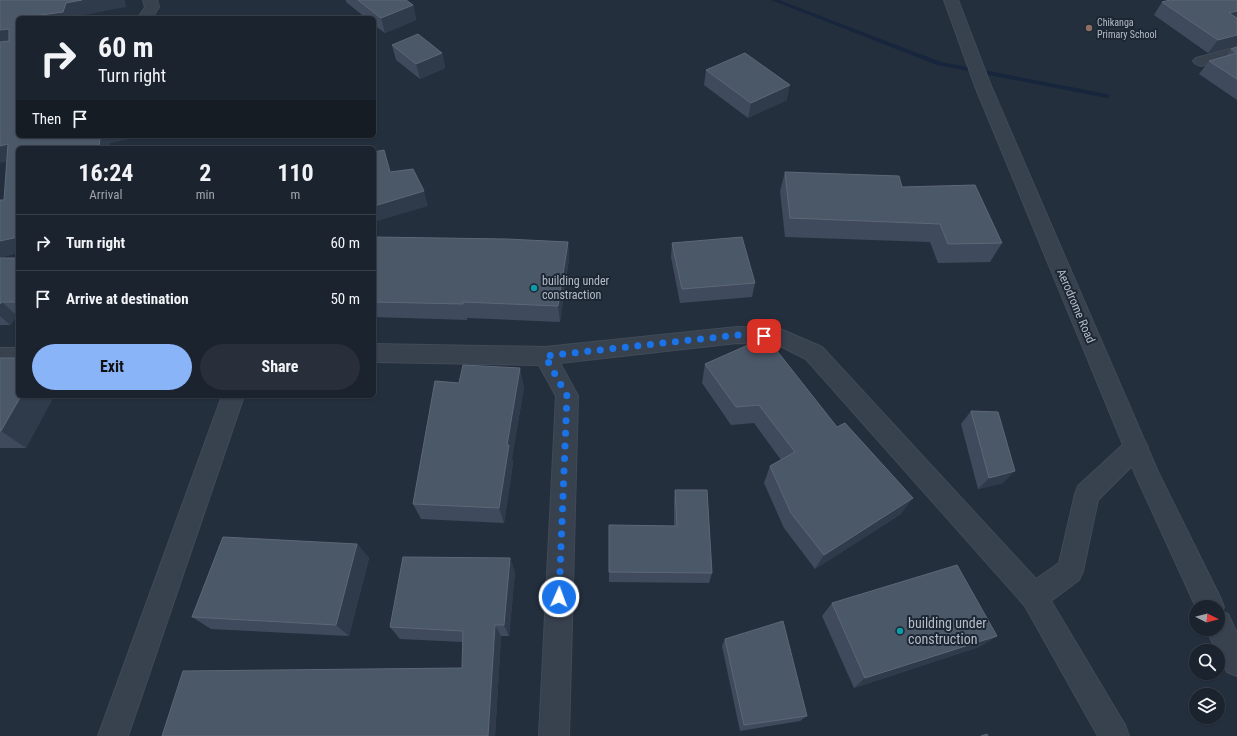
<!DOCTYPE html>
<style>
:root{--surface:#1b232e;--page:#282f3a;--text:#f1f3f6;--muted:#a0a4aa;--line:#39404a;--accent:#8ab4f8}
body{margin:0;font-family:"Roboto Condensed",sans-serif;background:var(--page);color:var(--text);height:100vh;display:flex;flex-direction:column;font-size:15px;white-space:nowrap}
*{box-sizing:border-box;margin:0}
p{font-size:13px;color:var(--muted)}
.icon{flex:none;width:22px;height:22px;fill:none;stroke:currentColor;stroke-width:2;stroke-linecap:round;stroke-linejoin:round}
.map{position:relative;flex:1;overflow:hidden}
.drawer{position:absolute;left:16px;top:146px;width:360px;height:252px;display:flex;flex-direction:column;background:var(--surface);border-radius:6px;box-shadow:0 1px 3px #0004,0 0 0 1px var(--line)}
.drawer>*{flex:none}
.top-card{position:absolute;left:16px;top:16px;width:360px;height:122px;border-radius:6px;box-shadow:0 1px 3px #0004,0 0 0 1px var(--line);background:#1b232e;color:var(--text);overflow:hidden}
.needle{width:26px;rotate:96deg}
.fabs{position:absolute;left:1189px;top:600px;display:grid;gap:8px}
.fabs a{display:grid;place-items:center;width:36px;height:36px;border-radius:50%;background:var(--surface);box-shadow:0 1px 3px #0004,0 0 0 1px var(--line);font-size:20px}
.pin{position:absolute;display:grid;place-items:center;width:34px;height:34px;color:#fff;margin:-17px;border-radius:8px;box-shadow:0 2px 6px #0006}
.me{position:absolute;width:44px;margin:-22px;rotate:2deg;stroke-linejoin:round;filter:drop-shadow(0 0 3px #0008)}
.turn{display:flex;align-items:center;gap:14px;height:84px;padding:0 16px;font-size:18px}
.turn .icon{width:52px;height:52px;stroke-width:2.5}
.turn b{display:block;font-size:28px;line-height:34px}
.then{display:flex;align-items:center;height:38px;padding:0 16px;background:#0003;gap:8px;font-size:15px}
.eta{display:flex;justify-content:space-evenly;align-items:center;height:68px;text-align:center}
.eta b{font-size:24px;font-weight:700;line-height:28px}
.action{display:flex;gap:8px;margin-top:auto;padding:8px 16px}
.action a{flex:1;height:46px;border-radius:24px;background:var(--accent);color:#111;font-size:16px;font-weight:700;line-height:46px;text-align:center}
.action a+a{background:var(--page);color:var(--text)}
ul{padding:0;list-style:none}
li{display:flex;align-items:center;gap:12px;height:56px;padding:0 16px;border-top:1px solid var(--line)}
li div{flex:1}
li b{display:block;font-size:15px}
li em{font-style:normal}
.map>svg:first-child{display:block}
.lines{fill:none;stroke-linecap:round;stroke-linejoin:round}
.stream{fill:#17263c;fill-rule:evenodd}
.minor-casing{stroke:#414a57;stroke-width:2}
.tertiary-casing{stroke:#414a57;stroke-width:2}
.minor{fill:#38414e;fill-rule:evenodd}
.tertiary{fill:#38414e;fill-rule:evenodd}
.wall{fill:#3f4b5c}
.shaded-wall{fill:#2f3b4b}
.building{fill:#4b5868;stroke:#5c6777}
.route{stroke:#1a73e8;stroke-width:7;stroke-dasharray:0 12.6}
.education-dot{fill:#8d6e63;stroke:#1d2633;stroke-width:1.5}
.culture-dot{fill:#0f9aa8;stroke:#1d2633;stroke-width:1.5}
.labels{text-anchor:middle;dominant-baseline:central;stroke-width:4;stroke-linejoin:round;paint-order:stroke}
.far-poi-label{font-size:10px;fill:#b4bcc9;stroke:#1d2633;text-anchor:start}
.poi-label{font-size:12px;fill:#b4bcc9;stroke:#1d2633;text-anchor:start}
.street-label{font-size:12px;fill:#b4bcc9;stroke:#1d2633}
.near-poi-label{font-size:14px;fill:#b4bcc9;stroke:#1d2633;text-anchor:start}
</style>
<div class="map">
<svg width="1237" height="736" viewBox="0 0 1237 736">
<rect width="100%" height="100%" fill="#242f3e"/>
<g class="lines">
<path class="stream" d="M771,0H779L941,62L1107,94L1110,96L1107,98L937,65Z"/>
<g class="minor-casing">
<path id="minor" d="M143,0H157L159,7L152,18H138L145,7Z
M1237,47V57L1201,66L1196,64L1193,61L1196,58Z
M737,327L778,328L822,347L1036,579L1059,563L1075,494L1078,486L1128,440L1136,437L1144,440L1148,447L1144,454L1098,500L1083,571L1079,580L1051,601L1125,725L1129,736H1098L1025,606L806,359L776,344L737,343L560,363L578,396L569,736H539L556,396L539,365L374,362V344L545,347Z
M0,348H18V366H0Z
M222,396H244L128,736H98Z"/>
</g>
<g class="tertiary-casing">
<path id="tertiary" d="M944,0H958L991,86L1158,472L1220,597L1224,607L1222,612L1228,614L1237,633V676L1227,672L1206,629H1218V607H1196L1136,476L975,86Z"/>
</g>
<use href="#minor" class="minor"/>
<use href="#tertiary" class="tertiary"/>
</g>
<path class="wall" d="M346,0H406L413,5L416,20L385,33L374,25V18H366L346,2Z
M1237,0V46L1208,53L1154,15L1162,2Z
M392,45L442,53L445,68L420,79L396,60Z
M1237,47V100L1199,74L1209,61L1226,56L1231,49Z
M706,70L787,100L748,118L704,85Z
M785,172L902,187L1002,243L990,262L938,263L930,242L785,237L780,191Z
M374,237L568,242L569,258L560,322L467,318V320L374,317Z
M672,243L755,283L752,297L680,303L671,257Z
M0,258H18V316H17L10,325H0Z
M766,337L901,514L815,569L784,528L764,483L770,466L781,460L754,423L731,425L702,383L705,364Z
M0,358L18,396H54L26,448H0Z
M524,387L512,458L513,463L504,523L421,519L413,504Z
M971,411L1003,483L978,489L961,424Z
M675,490L712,573L709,583L609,582V572L674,526V502Z
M357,544L369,558L349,636L211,629L192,617Z
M510,558L515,572L509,636H501L495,736L462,668L463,642L400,639L390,627Z
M832,603L997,636L979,647L854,688L822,616Z
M725,639L807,716L800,721L740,731L722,646Z"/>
<path class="shaded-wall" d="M82,0H125L126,7L74,17V18H34V16L66,3Z
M413,5L416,20L385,33L381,18Z
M1237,11V22L1229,13Z
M9,29L18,42L0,46V30Z
M1237,35V46L1208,53L1218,40Z
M442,53L445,68L420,79L416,64Z
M790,85L787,100L748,118L751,103Z
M100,136H146L110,143V148H99Z
M8,144L18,159L0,163V146Z
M384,150L389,165L395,187L390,172Z
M424,191L428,206L374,222V206Z
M18,237V253L0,258V241Z
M568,242L569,258L560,322L558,306Z
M2,302L17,316L10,325L0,316V304Z
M520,368L524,387L512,458L513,463L504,523L499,508L507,445Z
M21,396H54L26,448L1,431Z
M1015,471L1003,483L978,489L989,478Z
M913,498L901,514L815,569L824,555Z
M357,544L369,558L349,636L336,625Z
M510,558L515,572L509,636L504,625Z
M495,625L501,636L495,736H488Z
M997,636L979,647L854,688L865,678Z"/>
<path class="building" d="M0,0H82L66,3L63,12L34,16V18H18V136H100L99,148H18V237L0,241V200H4L8,144L0,146V42L9,41V29L0,30Z
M358,0H406L413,5L381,18Z
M1170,0H1237V11L1229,13L1237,18V35L1218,40L1162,2Z
M418,34L442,53L416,64L392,45Z
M1237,47V79L1209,61L1237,53L1231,49Z
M745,53L790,85L751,103L706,70Z
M384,150L390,172L413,169L424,191L374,206V152Z
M785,172L899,176L902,187L975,185L1002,243L948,244L940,224L790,218Z
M374,237L507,239L568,242L558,306L463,302V304L374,302Z
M742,237L755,283L682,289L672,243Z
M0,258H18V302H2L0,304Z
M766,337L837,427L845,423L913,498L824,555L791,513L770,466L795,452L759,405L736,407L705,364Z
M0,358H18V396H21L1,431H0Z
M463,365L520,368L507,445H509L499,508L413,504L435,381L459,383Z
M971,411L998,412L1015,471L989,478Z
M675,490H707L712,573L609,572V525L677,526Z
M223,537L357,544L336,625L192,617Z
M403,557L510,558L504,625H495L488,736H162L183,671L462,668L463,631L390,627Z
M957,565L997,636L865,678L832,603Z
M783,621L807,716L744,725L725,639Z
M987,734L988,736H981Z"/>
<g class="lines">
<path class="route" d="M559,597L567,396L545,356L737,335L764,336"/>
</g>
<circle class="education-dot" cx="1089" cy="28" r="4"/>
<g class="culture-dot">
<circle cx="534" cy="288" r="4"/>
<circle cx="900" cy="631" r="4"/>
</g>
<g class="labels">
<g class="far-poi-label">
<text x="1097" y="22">Chikanga<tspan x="1097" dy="12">Primary School</tspan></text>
</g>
<g class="poi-label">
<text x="542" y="281">building under<tspan x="542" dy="14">constraction</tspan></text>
</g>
<g class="street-label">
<text transform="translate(1076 306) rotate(67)">Aerodrome Road</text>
</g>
<g class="near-poi-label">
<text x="908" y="623">building under<tspan x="908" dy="16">construction</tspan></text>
</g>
</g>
</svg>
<div class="fabs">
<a><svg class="needle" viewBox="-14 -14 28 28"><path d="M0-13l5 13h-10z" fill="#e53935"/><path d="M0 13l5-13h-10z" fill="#a0a4aa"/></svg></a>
<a><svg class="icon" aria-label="search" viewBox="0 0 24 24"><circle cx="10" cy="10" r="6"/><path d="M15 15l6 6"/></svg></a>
<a><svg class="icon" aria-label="layers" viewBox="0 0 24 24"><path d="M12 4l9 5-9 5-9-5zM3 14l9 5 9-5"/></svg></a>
</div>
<div class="pin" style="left:764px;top:336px;background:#d93025"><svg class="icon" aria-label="arrive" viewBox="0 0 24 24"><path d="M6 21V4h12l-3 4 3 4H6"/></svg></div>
<svg class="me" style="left:559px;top:597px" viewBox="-20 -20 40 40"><circle r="17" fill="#1a73e8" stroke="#fff" stroke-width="3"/><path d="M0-11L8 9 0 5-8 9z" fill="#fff"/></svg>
<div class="top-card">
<div class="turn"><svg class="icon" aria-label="right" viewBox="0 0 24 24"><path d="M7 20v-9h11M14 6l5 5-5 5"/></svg><div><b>60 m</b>Turn right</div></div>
<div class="then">Then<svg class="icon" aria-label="arrive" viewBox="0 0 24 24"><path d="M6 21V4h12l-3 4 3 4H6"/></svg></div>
</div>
<section class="drawer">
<div class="eta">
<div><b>16:24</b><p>Arrival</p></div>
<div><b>2</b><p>min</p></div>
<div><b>110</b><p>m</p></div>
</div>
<ul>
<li><svg class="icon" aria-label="right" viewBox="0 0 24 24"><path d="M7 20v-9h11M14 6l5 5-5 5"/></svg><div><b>Turn right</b></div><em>60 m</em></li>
<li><svg class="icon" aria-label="arrive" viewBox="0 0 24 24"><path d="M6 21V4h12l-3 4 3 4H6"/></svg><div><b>Arrive at destination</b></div><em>50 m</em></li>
</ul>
<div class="action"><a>Exit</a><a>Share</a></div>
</section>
</div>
